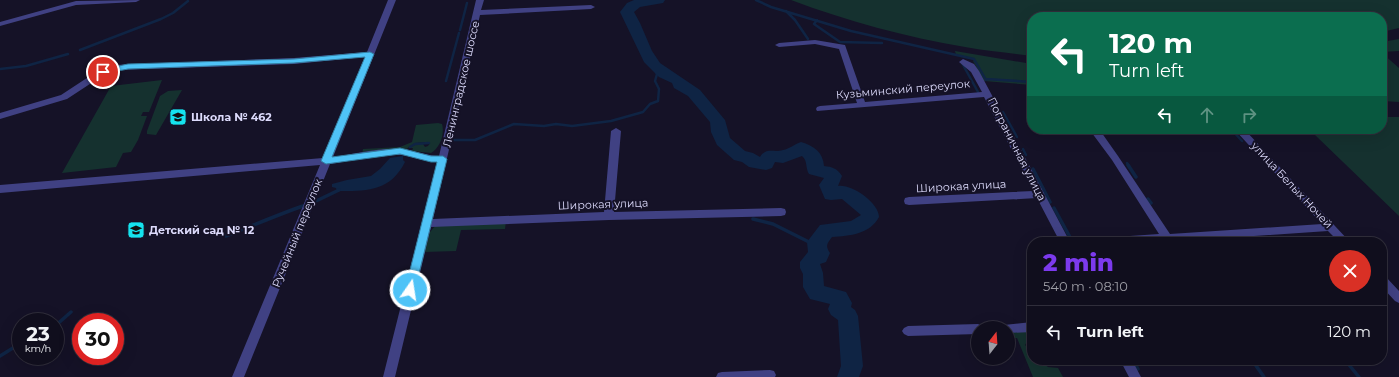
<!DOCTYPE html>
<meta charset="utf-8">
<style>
:root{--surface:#100e1d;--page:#1e1c2a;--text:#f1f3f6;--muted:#9c9ca4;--line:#302e3b;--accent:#7c3aed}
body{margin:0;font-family:Montserrat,sans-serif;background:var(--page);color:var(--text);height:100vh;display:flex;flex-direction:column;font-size:15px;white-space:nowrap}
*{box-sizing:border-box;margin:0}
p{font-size:13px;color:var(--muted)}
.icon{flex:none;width:22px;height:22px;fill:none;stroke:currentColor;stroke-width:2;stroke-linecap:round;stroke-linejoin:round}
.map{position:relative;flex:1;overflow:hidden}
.sheet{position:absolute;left:1027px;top:237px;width:360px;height:128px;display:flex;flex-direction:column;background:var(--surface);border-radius:16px;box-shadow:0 4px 16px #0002,0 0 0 1px var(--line)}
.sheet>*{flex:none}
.banner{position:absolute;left:1027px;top:12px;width:360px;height:122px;border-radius:16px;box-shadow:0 4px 16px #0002,0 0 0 1px var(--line);background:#0b6e4f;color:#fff;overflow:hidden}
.needle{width:26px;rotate:17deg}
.fabs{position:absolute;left:971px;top:321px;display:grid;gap:8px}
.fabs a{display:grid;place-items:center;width:44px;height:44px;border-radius:50%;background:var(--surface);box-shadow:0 4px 16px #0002,0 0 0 1px var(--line);font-size:20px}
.speed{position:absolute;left:12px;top:313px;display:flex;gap:8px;font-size:20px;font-weight:700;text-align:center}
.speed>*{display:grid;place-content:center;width:52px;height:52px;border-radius:50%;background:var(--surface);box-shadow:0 4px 16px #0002,0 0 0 1px var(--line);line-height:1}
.speed small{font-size:10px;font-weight:400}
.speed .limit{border:6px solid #d22;background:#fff;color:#111}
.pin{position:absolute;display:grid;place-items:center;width:34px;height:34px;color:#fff;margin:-17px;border:2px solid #fff;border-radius:50%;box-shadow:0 1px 4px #0007}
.me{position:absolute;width:44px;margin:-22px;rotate:13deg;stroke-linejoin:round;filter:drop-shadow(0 0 3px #0008)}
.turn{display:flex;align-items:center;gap:14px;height:84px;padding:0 16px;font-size:18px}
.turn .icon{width:52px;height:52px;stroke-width:2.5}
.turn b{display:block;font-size:28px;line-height:34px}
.lanes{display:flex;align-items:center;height:38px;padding:0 16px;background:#0003;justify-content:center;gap:20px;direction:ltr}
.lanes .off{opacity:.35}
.round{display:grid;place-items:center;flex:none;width:42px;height:42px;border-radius:21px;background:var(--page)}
.head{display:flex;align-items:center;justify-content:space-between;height:68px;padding:0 16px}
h1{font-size:24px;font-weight:800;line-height:30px;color:var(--accent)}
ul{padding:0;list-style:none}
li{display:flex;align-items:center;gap:12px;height:52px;padding:0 16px;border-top:1px solid var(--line)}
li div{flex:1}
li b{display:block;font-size:15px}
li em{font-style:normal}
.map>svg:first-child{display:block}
.green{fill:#15312f}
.water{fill:#0f2444}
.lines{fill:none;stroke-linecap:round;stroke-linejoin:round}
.stream-far1{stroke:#0f2444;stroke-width:2.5}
.stream{stroke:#0f2444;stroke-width:3.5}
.river{fill:#0f2444;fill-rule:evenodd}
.street{fill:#404183;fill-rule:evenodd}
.route{fill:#4fc3f7;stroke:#337fa1}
.labels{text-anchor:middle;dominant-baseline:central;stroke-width:4;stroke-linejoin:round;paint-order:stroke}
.street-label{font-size:11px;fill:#dddbfc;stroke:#151227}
.poi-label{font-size:11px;font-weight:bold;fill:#dddbfc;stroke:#151227;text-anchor:start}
</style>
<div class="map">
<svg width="1399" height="377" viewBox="0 0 1399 377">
<rect width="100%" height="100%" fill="#151227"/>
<path class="green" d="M791,0H1399V28L1382,32V17H1032V56C1010,53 987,51 965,47C906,37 847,21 791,0Z
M1399,39V51L1382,52V42Z
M955,51L1032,64V85L984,81L973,61L975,59L956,55Z
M1382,53L1399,68V102L1382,101Z
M162,80L149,112H143L141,116H147L138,140L131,152L123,153L116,167L62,173L111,86Z
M182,90L156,135L147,134V131L160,96L168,91Z
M1382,117H1399V216L1315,135H1312L1306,129H1382Z
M438,123L442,124C445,134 440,148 431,153L412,151L413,148H410L416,144H423L425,147L428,146L430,143L429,142L415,143L405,150L362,154L363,149L400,147L412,142L416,125Z
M506,221L505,229L461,230L456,251L424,252L430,232L436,225Z
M1008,330H1032V344L1027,342L1025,345L1027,347L1032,348V360H1039L1048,367L1058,368L1063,377H1033L1017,338H1008Z"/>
<path class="water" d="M403,156V160L405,162C390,192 366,191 337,191L336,188L332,187V184L347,180L371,176L380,169L390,158Z"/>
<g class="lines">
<path class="stream-far1" d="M756,0L771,7L851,31L974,59L986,80
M786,11L795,20L808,39
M817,20L814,24L840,42L882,43
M460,30L467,3
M80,50L161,19L173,13L188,1
M962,63L978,92
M0,69L26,66L68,54
M986,79L1032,82
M446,81L459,33
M1003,112L1017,137
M1231,129L1242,141
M454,140H475L514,124L544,126L556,124L572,126L611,121L643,112L650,104L658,101L659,89L655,81L657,74L653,66
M410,147L415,144L429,143
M1023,149L1026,155
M1127,163L1129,166"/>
<path class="stream" d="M1128,165L1136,177
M1033,169L1050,202
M1148,199L1151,203
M314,202L339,190
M1054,208L1071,239
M753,219L773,224L817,246
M226,236C252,226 277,215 303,206
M55,326L71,312
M0,356L21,343
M1133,360L1138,369
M1252,360L1264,377
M1345,360L1359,377"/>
<path class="river" d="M634,0H665L663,3L640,7L634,12L640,23L652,51L660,63L700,90L725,120L730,138L745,151L753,153L760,157C766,147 774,153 783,150C790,149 794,144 801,142C814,146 823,152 824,166C832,167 837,168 842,176L838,186C852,184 879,203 879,217C870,234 850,236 832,237C827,244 825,245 830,253L826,262L820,264L823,273L824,286L846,292L852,303L851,307L855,310L858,316L863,366L859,377H837L841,366L838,320L831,315L828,309L830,304L810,299L803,287V274L800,268V262L808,252L807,242L820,225L851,221L861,215L842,199L831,200L825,199L819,185L824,178L809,174C805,168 808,161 802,156L783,163L775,162L772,168L766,170L749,167L742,162L734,160L717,145L711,132L710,122L688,96L674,88L672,83L659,77L644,62L620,12L627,3Z"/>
<path class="street" d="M140,0L136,2L76,5L0,26V22L76,1Z
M388,0H396L333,157C355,154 379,147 402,149C414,150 426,156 439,156L476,0H484L481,10L591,5L595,7L591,9L480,15L433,219L604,212L611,131L616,128L621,131L614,212L781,208L785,209L786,212L785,215L781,216L609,220L431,227L395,377H383L437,162C425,162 413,156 401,155C377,154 353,160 330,164L244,377H232L320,165L0,193V185L323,158L365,57L294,64L115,70L99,78L67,99L0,119V113L61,95L93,74L114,65L294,58L367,52Z
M815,40L845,45L865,102L982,92L971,72L959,62L963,59L974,64L979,71L1070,242H1060L1037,198L909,205L905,204L904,201L905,198L909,197L1033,191L984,97L817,111L816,109L817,107L820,106L857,103L839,49L815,44L779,47L775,45L779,43Z
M1089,129H1099L1118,156L1170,234L1322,224L1234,129H1244L1350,242H1339L1328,231L1167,242H1096L1097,239L1101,238L1159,234L1112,160Z
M1382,276L1386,277L1399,291V303L1395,301L1382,287Z
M1032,322V332L1008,333V328H1002L1004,325Z
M978,324L982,326L983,328H978V334L908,336L904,334L902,331L904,328L908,326Z
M1120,360H1132L1141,377H1129Z
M770,370L774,371L776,375L775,377H716L718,373L722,372Z"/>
</g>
<path class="route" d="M370,52L374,54L332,157L400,148L431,156H443L447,159L415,290L414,293L410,294L407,293L405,290L437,162H431L400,154L326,164L321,161L365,57L294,63L128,69L103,74L99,72L100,70L128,64L294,59Z"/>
<defs>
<g id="school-square" transform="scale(0.9)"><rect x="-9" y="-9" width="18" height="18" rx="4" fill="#15e3ef" stroke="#151227"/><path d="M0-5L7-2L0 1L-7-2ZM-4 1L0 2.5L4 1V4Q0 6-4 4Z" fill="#111"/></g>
</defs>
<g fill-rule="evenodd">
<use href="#school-square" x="178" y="117"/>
<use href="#school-square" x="136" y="230"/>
</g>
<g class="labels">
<g class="street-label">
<text transform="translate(461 84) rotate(-77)">Ленинградское шоссе</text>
<text transform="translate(903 89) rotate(-5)">Кузьминский переулок</text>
<text transform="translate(1017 149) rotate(63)">Пограничная улица</text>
<text transform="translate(1292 185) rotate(47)">улица Белых Ночей</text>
<text transform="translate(961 186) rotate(-3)">Широкая улица</text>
<text transform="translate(603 204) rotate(-2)">Широкая улица</text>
<text transform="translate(297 233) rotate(-68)">Ручейный переулок</text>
</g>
<g class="poi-label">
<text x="191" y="117">Школа № 462</text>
<text x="149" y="230">Детский сад № 12</text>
</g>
</g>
</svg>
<div class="fabs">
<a><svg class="needle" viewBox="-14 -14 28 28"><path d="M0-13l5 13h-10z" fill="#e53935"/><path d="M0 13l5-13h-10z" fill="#9c9ca4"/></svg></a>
</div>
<div class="speed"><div>23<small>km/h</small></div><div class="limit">30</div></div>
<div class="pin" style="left:103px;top:72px;background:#d93025"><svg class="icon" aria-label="arrive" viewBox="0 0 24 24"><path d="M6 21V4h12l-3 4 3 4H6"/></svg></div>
<svg class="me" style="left:410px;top:290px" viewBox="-20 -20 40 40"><circle r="17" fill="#4fc3f7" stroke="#fff" stroke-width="3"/><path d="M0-11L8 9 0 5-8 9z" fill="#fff"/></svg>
<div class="banner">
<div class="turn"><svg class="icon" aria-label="left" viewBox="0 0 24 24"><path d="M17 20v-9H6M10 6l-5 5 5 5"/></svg><div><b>120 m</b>Turn left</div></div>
<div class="lanes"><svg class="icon" aria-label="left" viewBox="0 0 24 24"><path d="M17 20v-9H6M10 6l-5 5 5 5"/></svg><svg class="icon off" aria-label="ahead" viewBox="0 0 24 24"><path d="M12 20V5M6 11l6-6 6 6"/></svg><svg class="icon off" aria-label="right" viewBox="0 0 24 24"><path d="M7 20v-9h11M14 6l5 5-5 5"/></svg></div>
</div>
<section class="sheet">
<div class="head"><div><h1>2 min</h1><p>540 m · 08:10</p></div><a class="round" style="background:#d93025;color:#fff"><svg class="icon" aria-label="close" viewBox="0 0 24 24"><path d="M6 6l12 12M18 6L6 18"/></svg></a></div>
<ul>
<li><svg class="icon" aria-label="left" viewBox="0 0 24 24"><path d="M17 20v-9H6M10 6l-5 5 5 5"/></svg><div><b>Turn left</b></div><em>120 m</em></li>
</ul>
</section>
</div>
